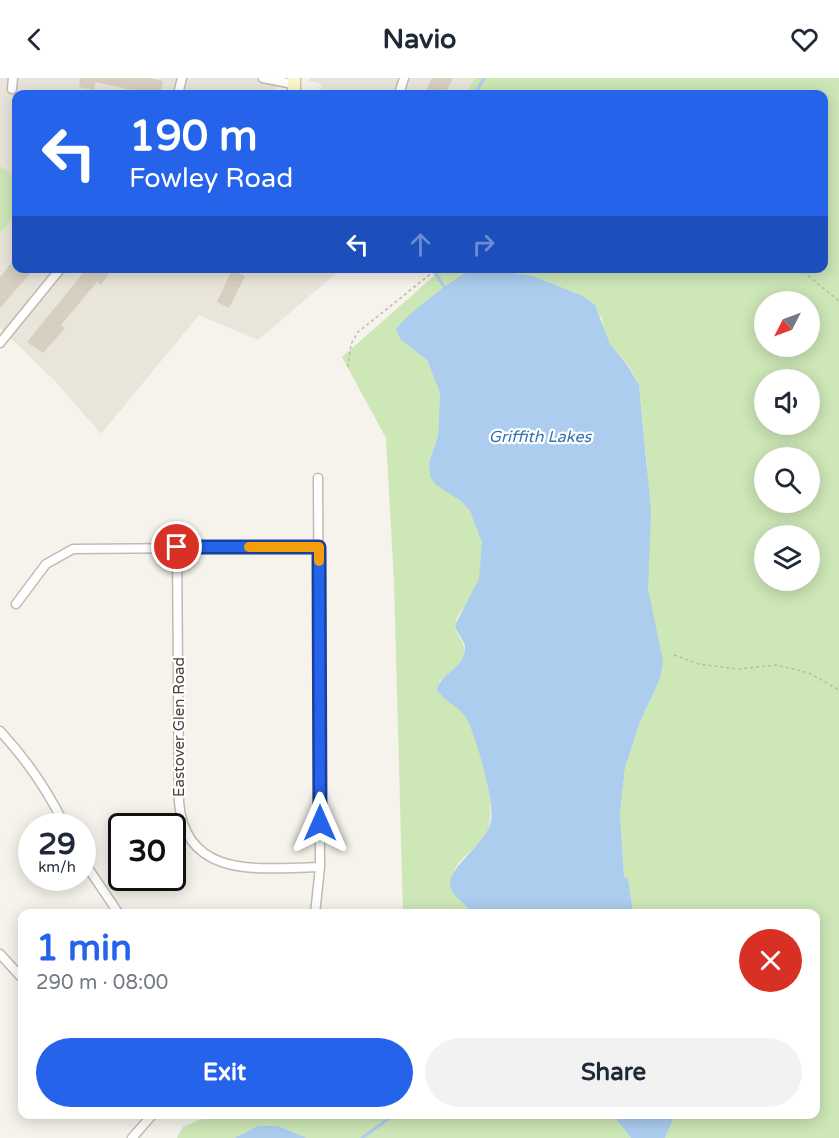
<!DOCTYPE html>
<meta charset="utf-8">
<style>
:root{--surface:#fff;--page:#f2f2f3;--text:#1f2937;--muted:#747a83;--accent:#2563eb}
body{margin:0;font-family:"Varela Round",sans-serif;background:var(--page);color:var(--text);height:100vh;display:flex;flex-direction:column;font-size:22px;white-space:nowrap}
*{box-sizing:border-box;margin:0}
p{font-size:20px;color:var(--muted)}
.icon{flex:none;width:33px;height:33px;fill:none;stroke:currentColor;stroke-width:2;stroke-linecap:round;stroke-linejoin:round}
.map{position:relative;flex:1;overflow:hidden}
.sheet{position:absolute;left:18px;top:831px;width:802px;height:210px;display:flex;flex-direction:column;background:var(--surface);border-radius:12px;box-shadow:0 3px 15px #0003}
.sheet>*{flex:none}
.banner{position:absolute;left:12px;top:12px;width:816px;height:183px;border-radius:12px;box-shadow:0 3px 15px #0003;background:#2563eb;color:#fff;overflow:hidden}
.needle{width:39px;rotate:228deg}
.fabs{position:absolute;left:754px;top:213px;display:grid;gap:12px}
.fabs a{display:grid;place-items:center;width:66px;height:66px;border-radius:50%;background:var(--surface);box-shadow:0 3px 15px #0003;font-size:30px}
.speed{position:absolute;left:18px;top:735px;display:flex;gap:12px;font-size:30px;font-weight:700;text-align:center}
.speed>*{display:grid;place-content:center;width:78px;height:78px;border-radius:50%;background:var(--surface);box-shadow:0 3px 15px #0003;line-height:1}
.speed small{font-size:15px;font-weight:400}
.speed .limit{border:3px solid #111;border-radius:9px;background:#fff;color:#111}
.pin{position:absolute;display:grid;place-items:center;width:51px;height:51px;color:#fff;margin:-26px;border:3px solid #fff;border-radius:50%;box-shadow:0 2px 6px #0007}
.me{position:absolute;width:66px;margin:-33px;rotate:0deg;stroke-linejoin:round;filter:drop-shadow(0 0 4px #0008)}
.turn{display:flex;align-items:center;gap:21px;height:126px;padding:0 18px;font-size:27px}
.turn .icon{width:78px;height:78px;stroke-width:2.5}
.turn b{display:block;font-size:42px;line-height:51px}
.lanes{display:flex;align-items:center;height:57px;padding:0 18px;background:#0003;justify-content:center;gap:30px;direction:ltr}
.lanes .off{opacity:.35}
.round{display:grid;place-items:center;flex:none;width:63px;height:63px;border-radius:32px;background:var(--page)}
.head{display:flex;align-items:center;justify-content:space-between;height:102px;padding:0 18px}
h1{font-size:36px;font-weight:700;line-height:45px;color:var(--accent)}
.primary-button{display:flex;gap:12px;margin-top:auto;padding:12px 18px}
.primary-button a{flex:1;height:69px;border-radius:36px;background:var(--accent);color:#fff;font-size:24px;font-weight:700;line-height:69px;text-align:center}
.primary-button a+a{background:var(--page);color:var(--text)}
header{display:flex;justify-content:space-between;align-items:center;height:78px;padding:0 18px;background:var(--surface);font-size:27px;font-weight:700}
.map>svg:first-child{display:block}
.residential{fill:#e9e5da}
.green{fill:#cde7b7;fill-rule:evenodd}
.water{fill:#accdee}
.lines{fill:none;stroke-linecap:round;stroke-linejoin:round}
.stream{stroke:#accdee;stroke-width:3}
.building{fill:#d6d0c1}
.street-casing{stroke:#c0bbae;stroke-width:11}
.secondary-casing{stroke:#d2c89d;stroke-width:15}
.path{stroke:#c1b8a0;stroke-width:1.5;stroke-dasharray:3 3;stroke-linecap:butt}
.street{stroke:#fff;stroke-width:8}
.secondary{stroke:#fcf5ce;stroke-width:12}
.route-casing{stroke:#184099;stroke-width:15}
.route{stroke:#2563eb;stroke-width:10}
.slow{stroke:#f59e0b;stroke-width:10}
.labels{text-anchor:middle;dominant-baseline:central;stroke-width:4.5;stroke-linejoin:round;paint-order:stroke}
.street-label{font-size:15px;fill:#494439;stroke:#fff}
.water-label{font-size:16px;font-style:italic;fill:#3672b1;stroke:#fff}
</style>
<header><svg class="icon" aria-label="back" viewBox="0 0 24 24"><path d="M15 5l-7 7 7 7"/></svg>Navio<svg class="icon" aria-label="heart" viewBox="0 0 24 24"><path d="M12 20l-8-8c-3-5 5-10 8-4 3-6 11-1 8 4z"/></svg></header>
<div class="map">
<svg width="839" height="1060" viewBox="0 0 839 1060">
<rect width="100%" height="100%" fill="#f5f3eb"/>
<path class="residential" d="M0,0H280L276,14L281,16H16V190L341,191L258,262L199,237L101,356L55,303L0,250Z
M310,0H511L503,16H320L322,6L309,3Z"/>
<path class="green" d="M475,0H839V1060H665L672,1044V1037L816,1036V836L633,835L628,800L624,799L620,735L625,690L640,644L660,601L648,511L647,385L639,307L629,288L610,266L605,257L602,240L581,217L533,198L489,191L456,201L398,248L401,262L427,282L440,315L438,358L429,384L436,407C444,412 455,417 463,425C486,448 488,487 473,516C469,525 459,533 456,543C451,557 471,565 463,581C459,590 446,597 439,604C448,616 460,628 467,641C480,664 499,733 486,756C478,770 461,778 455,791C452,796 451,803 450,808L471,835H403L394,503L386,360L342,279L442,191L824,190V16H466ZM765,224H810V268H765ZM765,302H810V346H765ZM765,380H810V424H765ZM765,458H810V502H765Z
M0,88L16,100V135L0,155Z
M214,1036L613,1037L631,1060H307L278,1048H258L234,1060H177L183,1049Z"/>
<path class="water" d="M489,191L533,198L581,217L595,227L610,266L628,288L639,307L651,432L648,511L663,583L660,601L640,644L625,690L620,735L624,799L628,800L633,835H471C466,826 455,820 451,811C443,791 486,768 491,743C495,726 475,650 464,637C456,627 445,624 437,612C441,594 466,590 465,569C464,561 456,555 455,547L479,501L482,464L470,433L461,423L436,407L430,398L429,384L438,358L440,315L427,282L401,262L396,252C401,241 454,200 466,195C473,192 481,192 489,191Z
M613,1037H672V1044L665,1060H631Z
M258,1048H278L307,1060H234Z"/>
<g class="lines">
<path class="stream" d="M475,16L484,0
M432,190L445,210L443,213
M362,1060L395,1036"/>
</g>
<path class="building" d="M80,0H148L163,3L160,16H150L95,4L94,12L79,9Z
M432,0H453L445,16H424Z
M16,179V190H35L0,230V199Z
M87,190H113L101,207L97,204L61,247L65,250L43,275L27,264Z
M232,192L245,198L229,230L217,224Z"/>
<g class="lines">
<g class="street-casing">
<path id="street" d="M263,0L293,6
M12,11L13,0
M178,16L182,0
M399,16L404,0
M0,265L61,190
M177,469L179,724C185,803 263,790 320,789
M16,526L46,486L73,471L319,469
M0,653C27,682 48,713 65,748
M82,781L119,836
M315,836L320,789L318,400
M0,876L22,900
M132,1060L153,1036"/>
</g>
<g class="secondary-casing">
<path id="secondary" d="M294,0V16"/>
</g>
<path class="path" d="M799,190L839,223
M348,289L351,266L358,254L438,190
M674,577L699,586L737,591L777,587L809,595L839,612"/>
<use href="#street" class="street"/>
<use href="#secondary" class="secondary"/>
</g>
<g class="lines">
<g class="route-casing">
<path id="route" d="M177,469H319L320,745"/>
</g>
<use href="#route" class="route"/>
<path class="slow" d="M249,469H319V483"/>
</g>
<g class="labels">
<g class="street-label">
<text transform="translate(179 649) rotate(-90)">Eastover Glen Road</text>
</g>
<g class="water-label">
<text x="540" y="359">Griffith Lakes</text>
</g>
</g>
</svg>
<div class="fabs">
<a><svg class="needle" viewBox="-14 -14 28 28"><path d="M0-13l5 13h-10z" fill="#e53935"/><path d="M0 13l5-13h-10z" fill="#747a83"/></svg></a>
<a><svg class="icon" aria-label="sound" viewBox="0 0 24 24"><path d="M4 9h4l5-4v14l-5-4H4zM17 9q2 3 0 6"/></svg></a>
<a><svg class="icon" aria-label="search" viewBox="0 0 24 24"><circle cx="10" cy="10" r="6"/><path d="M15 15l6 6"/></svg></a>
<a><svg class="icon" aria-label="layers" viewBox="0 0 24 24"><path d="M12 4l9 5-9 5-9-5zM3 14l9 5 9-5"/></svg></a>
</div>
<div class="speed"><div>29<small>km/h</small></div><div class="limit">30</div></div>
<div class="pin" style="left:177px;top:469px;background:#d93025"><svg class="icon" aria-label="arrive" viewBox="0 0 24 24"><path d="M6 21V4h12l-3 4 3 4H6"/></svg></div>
<svg class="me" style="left:320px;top:745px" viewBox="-20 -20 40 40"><path d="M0-17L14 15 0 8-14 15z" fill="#2563eb" stroke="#fff" stroke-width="4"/></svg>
<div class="banner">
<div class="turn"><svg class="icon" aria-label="left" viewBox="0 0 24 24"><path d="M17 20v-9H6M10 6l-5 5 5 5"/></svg><div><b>190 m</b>Fowley Road</div></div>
<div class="lanes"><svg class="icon" aria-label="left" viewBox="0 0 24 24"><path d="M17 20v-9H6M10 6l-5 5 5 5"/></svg><svg class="icon off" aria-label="ahead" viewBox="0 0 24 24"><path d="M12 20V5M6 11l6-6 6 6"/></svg><svg class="icon off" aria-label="right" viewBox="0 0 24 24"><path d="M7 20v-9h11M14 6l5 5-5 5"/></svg></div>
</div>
<section class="sheet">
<div class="head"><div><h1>1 min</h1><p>290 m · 08:00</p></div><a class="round" style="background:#d93025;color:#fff"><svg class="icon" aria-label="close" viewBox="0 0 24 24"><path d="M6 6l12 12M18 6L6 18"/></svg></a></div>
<div class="primary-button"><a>Exit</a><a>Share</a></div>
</section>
</div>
